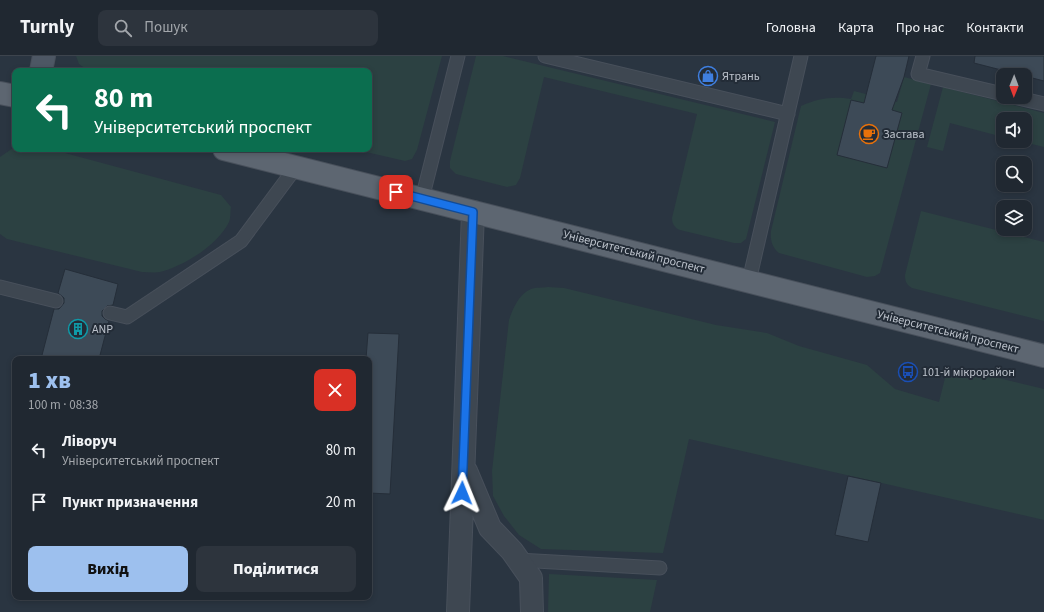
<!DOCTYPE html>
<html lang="uk">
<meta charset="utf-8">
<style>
:root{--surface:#202831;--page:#2d343d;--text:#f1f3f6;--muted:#a2a6ab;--line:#3d444d;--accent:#9dc0ee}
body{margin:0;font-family:"Source Sans 3",sans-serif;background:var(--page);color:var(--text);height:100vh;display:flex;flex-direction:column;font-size:15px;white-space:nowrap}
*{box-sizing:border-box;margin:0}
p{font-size:13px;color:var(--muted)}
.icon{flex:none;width:22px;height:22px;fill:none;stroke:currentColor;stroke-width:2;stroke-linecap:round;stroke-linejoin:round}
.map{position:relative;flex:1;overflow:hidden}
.side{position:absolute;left:12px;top:300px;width:360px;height:244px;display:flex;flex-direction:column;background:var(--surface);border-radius:8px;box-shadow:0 2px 6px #0003,0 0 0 1px var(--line)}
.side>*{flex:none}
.top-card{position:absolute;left:12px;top:12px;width:360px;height:84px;border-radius:8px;box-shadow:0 2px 6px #0003,0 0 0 1px var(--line);background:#0b6e4f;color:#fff;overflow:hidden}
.needle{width:26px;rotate:181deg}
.tools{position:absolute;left:996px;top:12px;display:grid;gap:8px}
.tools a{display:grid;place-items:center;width:36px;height:36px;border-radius:8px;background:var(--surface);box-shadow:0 2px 6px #0003,0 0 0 1px var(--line);font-size:20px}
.pin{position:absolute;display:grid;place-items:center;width:34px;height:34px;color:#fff;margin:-17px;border-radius:8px;box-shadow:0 2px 6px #0006}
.me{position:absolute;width:44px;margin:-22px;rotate:2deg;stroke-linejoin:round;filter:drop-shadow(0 0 3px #0008)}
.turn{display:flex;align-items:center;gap:14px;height:84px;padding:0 16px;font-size:18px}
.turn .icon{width:52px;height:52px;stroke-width:2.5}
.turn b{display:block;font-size:28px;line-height:34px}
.round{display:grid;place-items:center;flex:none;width:42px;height:42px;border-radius:8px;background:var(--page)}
.summary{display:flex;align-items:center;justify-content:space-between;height:68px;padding:0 16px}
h1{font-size:24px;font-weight:800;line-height:30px;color:var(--accent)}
.action{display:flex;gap:8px;margin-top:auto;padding:8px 16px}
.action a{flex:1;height:46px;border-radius:8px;background:var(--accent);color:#111;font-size:16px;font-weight:800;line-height:46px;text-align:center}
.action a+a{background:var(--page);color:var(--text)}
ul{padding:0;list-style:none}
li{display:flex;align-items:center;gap:12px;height:52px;padding:0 16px}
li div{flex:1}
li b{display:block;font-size:15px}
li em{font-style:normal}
header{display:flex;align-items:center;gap:24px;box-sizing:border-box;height:56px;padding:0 20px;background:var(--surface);border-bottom:1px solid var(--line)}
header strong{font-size:19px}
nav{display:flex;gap:22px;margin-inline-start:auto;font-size:14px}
.search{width:280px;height:36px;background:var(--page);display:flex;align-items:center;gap:10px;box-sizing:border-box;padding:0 14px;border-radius:8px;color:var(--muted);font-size:15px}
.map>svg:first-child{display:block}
.green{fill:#2c4142}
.building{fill:#3d4a57;stroke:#252e39}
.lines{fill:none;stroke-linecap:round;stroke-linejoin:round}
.lane-casing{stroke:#48505b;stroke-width:15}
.street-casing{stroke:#48505b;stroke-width:24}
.secondary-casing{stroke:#48505b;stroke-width:24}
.primary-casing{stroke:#48505b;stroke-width:24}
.lane{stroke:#3e4751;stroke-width:13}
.street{stroke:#3e4751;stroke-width:22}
.secondary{stroke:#4d5764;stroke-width:22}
.primary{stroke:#5d6671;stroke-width:22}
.route-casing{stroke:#114b97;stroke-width:10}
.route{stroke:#1a73e8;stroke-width:7}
.labels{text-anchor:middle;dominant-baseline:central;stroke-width:4;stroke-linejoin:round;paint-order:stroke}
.poi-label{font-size:12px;fill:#bcc2cb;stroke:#232c37;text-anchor:start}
.street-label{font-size:12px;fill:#bcc2cb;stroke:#232c37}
</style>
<header>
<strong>Turnly</strong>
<div class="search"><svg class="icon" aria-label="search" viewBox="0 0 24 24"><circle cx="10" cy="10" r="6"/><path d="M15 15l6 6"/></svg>Пошук</div>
<nav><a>Головна</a><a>Карта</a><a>Про нас</a><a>Контакти</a></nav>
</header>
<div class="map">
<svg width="1044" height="556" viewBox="0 0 1044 556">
<rect width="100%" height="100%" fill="#2a3541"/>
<path class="green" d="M76,0H442L417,94L412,103L405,105L353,93H369V15H89L79,8Z
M476,0H503L775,66L746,183L741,187H734L680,174C675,172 672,168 672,162L697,58L544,21L520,122L516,129L507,131L456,118L450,112V105Z
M904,21L931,28L880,217L875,220L867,221L779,197C772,191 770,184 771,175L801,50C818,42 833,40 851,43L854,35L897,46Z
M943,31L1044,57V91L1019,85H1025V63H1003V81L950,67L943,95L927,91Z
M13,92L50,93L221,139L231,151C230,155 231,162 229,166C218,189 184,210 160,216C155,217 148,216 142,216L7,183L0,178V101Z
M921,155L1044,186V265L912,232C907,229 905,226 905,219Z
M548,231L564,232L716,269L767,277L799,290L867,309L895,333L939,346L945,322L982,318L1044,333V464L689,383L663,497L541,493L519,479L504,460L493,440L492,415L509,264C513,252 519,238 531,233C536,231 543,232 548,231Z
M549,518L657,524L650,556H548Z"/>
<path class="building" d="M876,0H909L904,21L892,54L902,57L887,112L837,99L851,44L864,47Z
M975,0H1044V25L974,7Z
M65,213L118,228L113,249L107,250L102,255V260L105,263L109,265L99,303H41L54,253H59L64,247V242L58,237Z
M368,277L399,278L390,438L369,437V303H366Z
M848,420L881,427L868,486L835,479Z"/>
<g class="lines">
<g class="lane-casing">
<path id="lane" d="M545,0L788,58
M923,0L918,18L1003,38
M1014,41L1044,48
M422,143L458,0
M749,225L801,0
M0,231L56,245
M110,257L127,261L241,185L296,111
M518,504L660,512"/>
</g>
<g class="street-casing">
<path id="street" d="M466,415L490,472L512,495L531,522L532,556
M458,556L473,156"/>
</g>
<g class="secondary-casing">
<path id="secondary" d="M41,15L44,0"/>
</g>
<g class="primary-casing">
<path id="primary" d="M0,37L15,40
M224,93L1044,300"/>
</g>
<use href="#lane" class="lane"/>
<use href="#street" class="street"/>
<use href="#secondary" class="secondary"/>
<use href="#primary" class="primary"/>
</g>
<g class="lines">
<g class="route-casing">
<path id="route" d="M396,136L473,156L462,437"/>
</g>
<use href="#route" class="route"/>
</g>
<defs>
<g id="shop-ring" transform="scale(1)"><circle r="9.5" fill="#232c37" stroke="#3f7fe0" stroke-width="1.5"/><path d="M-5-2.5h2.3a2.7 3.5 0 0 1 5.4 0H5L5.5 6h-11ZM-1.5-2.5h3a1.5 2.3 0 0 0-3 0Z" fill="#3f7fe0"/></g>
<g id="cafe-ring" transform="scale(1)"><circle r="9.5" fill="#232c37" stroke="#e8710a" stroke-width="1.5"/><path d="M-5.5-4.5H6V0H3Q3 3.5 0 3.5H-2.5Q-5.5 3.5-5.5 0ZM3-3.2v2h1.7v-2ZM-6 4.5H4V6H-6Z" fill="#e8710a"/></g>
<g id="building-ring" transform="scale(1)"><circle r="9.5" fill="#232c37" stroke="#0f9aa8" stroke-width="1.5"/><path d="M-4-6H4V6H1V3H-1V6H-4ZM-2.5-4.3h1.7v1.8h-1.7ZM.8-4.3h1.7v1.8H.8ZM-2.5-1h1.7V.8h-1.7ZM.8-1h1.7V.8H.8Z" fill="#0f9aa8"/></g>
<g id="bus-ring" transform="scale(1)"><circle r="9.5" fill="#232c37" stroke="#1a4fb4" stroke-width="1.5"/><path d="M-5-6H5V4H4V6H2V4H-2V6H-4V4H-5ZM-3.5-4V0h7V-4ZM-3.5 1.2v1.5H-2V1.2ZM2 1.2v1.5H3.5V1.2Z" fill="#1a4fb4"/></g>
</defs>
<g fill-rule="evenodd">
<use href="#shop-ring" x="708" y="20"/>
<use href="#cafe-ring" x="869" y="78"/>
<use href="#building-ring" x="78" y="273"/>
<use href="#bus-ring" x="908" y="316"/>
</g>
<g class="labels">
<g class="poi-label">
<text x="722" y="20">Ятрань</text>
<text x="883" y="78">Застава</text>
<text x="92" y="273">ANP</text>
<text x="922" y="316">101-й мікрорайон</text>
</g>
<g class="street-label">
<text transform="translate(634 196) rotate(14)">Університетський проспект</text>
<text transform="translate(948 276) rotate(14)">Університетський проспект</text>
</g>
</g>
</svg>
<div class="tools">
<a><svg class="needle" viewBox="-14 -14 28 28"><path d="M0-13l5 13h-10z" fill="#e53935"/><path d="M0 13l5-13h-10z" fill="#a2a6ab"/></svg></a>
<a><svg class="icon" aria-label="sound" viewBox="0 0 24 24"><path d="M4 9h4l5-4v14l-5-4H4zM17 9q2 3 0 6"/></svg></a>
<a><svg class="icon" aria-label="search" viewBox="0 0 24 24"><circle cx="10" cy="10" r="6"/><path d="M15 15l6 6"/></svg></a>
<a><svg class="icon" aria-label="layers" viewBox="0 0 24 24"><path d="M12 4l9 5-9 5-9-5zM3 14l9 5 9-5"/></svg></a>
</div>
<div class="pin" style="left:396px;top:136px;background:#d93025"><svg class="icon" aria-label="arrive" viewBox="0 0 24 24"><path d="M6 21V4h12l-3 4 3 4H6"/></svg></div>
<svg class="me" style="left:462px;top:437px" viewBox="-20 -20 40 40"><path d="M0-17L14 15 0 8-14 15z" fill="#1a73e8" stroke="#fff" stroke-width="4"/></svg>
<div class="top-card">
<div class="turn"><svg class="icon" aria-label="left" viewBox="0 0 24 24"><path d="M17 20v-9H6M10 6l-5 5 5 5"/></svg><div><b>80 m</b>Університетський проспект</div></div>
</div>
<section class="side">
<div class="summary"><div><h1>1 хв</h1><p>100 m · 08:38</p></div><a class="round" style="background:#d93025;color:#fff"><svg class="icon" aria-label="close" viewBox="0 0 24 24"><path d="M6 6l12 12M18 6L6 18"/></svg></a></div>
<ul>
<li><svg class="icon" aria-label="left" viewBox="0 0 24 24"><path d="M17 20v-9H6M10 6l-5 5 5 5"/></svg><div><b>Ліворуч</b><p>Університетський проспект</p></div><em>80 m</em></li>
<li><svg class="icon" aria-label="arrive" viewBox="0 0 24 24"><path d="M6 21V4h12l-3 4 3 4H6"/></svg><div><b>Пункт призначення</b></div><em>20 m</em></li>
</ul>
<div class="action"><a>Вихід</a><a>Поділитися</a></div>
</section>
</div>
